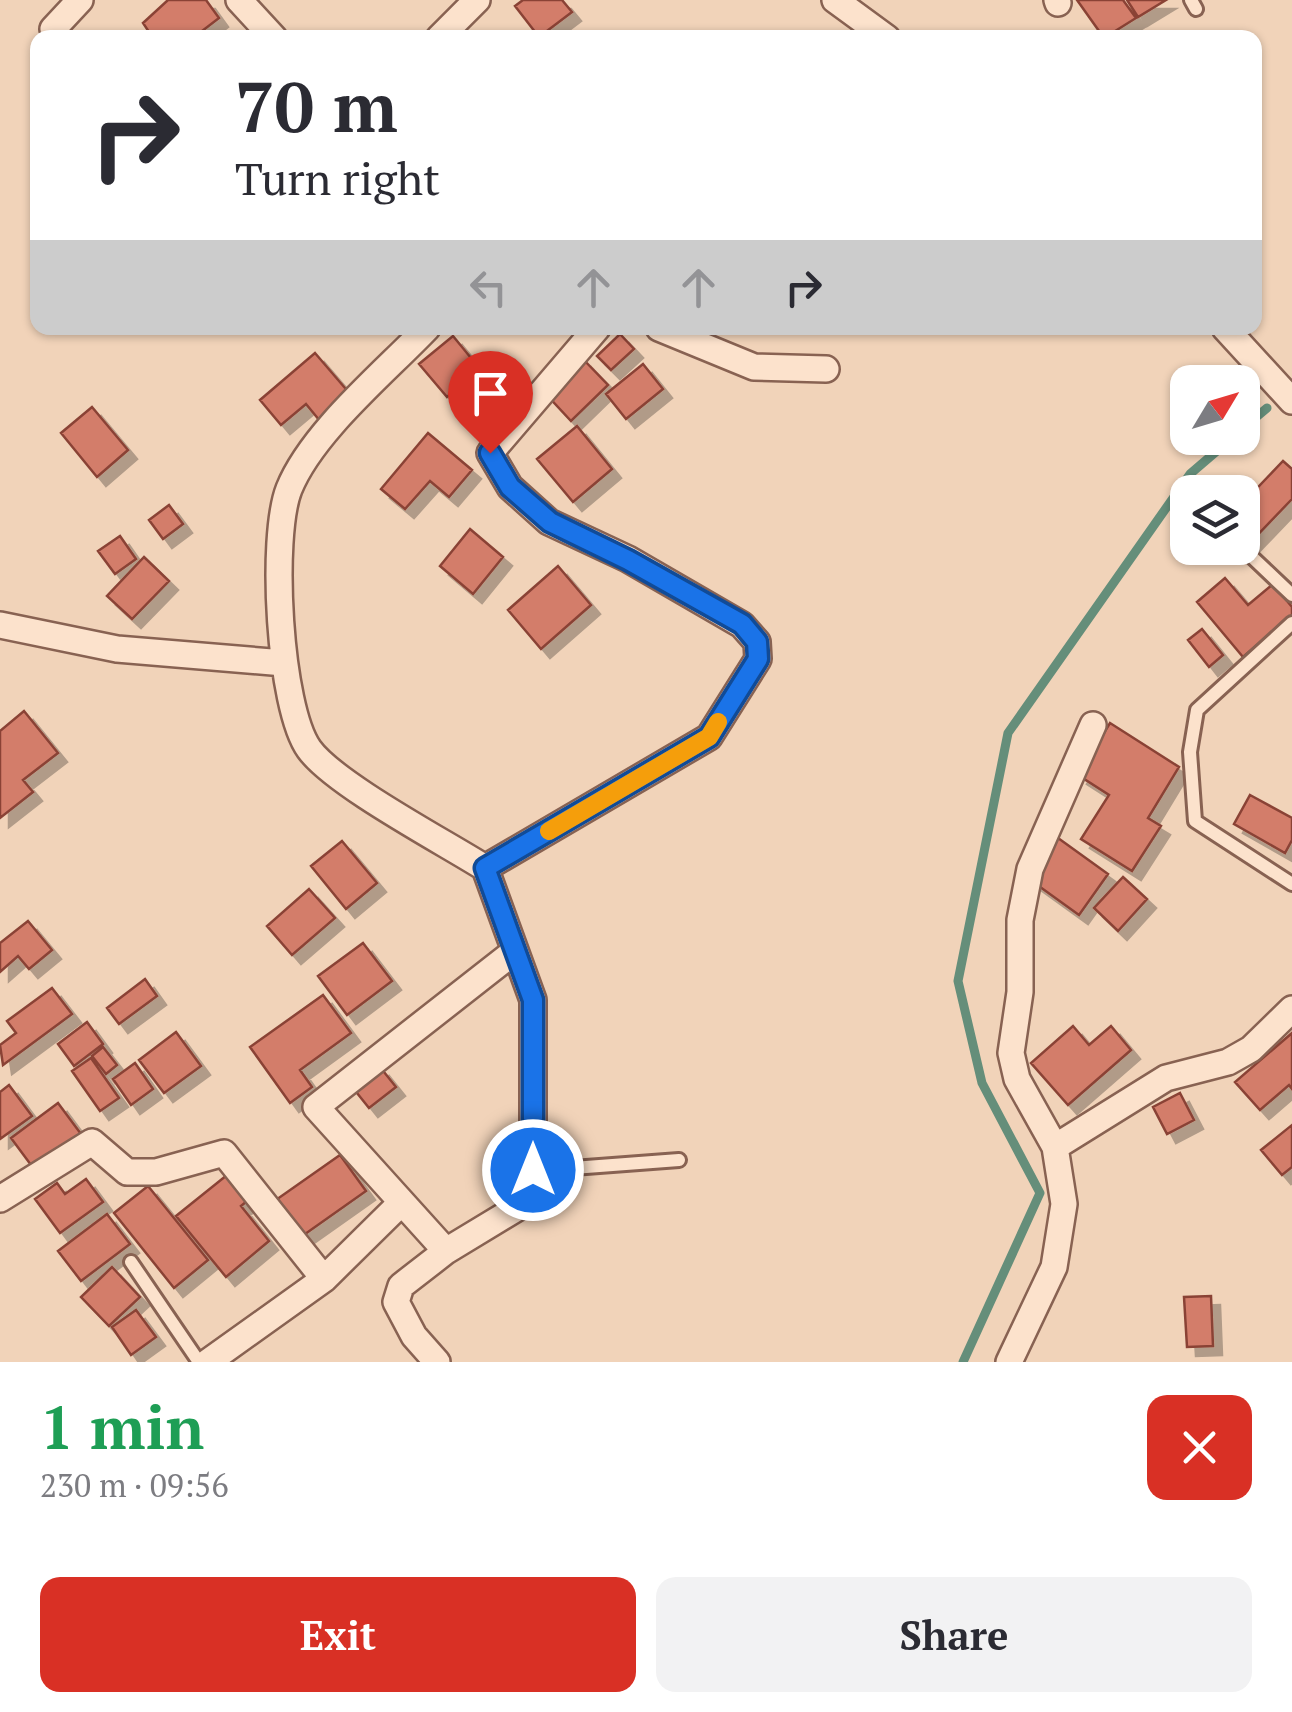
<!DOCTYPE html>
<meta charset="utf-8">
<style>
:root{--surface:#fff;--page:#f2f2f3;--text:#2b2b33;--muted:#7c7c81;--accent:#d93025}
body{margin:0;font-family:"PT Serif",serif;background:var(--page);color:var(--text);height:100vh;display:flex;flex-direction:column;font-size:38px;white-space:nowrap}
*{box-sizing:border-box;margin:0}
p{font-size:32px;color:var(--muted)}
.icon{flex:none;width:55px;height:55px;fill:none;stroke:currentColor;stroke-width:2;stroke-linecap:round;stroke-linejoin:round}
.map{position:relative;height:1362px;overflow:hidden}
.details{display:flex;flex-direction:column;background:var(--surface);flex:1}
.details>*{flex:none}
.hud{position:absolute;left:30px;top:30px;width:1232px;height:305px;border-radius:20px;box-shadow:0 2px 8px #0004;background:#fff;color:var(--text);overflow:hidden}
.needle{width:65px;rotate:52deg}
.controls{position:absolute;left:1170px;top:365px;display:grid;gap:20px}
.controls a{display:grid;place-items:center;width:90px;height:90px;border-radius:20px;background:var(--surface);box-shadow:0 2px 8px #0004;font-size:50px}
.pin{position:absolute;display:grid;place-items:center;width:85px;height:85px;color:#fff;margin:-102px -42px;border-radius:50% 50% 50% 0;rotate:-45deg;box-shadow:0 0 10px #0007}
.pin .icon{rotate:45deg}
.me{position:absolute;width:110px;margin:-55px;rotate:0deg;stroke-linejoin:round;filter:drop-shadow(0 0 8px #0008)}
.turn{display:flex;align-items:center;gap:35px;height:210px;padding:0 40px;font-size:45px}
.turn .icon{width:130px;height:130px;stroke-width:2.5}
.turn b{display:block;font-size:70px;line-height:85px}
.lanes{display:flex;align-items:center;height:95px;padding:0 40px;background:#0003;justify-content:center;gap:50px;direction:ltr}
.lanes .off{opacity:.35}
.round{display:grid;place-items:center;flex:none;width:105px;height:105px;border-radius:20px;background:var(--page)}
.summary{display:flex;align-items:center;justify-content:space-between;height:170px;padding:0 40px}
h1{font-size:60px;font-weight:600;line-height:75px;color:#1e9e55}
.primary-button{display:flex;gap:20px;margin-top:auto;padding:20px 40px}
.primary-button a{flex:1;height:115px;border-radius:20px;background:var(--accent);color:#fff;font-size:40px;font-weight:600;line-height:115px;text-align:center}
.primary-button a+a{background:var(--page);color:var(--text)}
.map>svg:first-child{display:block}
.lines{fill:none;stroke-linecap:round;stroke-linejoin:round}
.stream{stroke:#658e7a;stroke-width:9}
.building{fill:#d37d6b;stroke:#8a4336;stroke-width:2.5;filter:url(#shadow)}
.service-casing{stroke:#886252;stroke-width:18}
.minor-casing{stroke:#886252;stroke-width:30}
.service{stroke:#fce2cc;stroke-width:12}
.minor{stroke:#fce2cc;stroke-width:25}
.route-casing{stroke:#114b97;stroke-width:25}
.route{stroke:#1a73e8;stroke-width:18}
.slow{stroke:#f59e0b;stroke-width:18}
</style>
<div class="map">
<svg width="1292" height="1362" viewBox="0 0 1292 1362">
<defs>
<filter id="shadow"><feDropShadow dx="9" dy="9" stdDeviation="0" flood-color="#0004"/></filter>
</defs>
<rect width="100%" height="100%" fill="#f1d3b9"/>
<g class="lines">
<path class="stream" d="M1242,429L1267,408
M963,1362L1040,1193L982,1083L958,981L1008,733L1190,474L1232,438"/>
</g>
<path class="building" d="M168,0H206L219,18L193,38H153L143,23Z
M523,0H562L572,12L539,37L515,6Z
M1077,0H1123L1136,18L1104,38Z
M1127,0H1166L1138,17Z
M620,334L634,349L611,370L597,356Z
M453,336L480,369L447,397L419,364Z
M315,353L351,395L320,421L306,404L281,425L260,400Z
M582,358L608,385L571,421L545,393Z
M643,364L663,389L626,419L606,394Z
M92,407L128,450L97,477L61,433Z
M577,426L612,469L573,502L537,459Z
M428,433L472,470L449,497L430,481L405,509L381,489Z
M1283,461L1292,469V499L1246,547L1242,504Z
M169,505L183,524L163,539L149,520Z
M470,529L503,557L473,594L440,566Z
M120,536L136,559L115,574L98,551Z
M144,557L169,581L132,619L107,596Z
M558,566L591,605L541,649L508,610Z
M1225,578L1248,605L1273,584L1292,607V615L1243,657L1197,602Z
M1202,629L1223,655L1209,667L1188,640Z
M24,711L58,753L23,780L33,792L0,818V731Z
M1110,723L1179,767L1148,818L1161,826L1132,871L1081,839L1109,795L1078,775Z
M1250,795L1292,818V840L1285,853L1234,824Z
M1058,838L1108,874L1079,915L1029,879Z
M342,841L377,883L346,909L311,866Z
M1123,877L1147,899L1118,931L1094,908Z
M309,889L335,918L292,955L267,926Z
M28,921L52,950L29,969L18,956L0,972V943Z
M363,943L392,981L347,1015L318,976Z
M145,979L157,996L119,1024L107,1008Z
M52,988L72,1014L3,1065L0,1045L16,1033L7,1021Z
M323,995L351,1033L300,1070L312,1087L290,1103L250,1047Z
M87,1022L103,1044L74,1066L58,1044Z
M1073,1026L1089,1045L1111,1026L1131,1050L1068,1105L1031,1063Z
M176,1032L201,1066L164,1093L139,1060Z
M1292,1033V1089L1289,1085L1260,1110L1235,1082Z
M103,1047L117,1065L106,1074L92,1056Z
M91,1058L119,1098L100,1111L72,1071Z
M135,1063L153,1089L131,1105L113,1079Z
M380,1067L396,1087L369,1108L353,1088Z
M9,1085L32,1116L0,1139V1092Z
M1180,1093L1194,1120L1167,1134L1153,1107Z
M58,1103L81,1134L34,1169L11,1138Z
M1292,1125V1167L1282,1175L1261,1150Z
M340,1155L366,1191L298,1239L273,1202Z
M232,1171L252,1197L241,1206L269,1241L226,1277L176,1216Z
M86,1179L103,1202L60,1233L35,1199L57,1183L65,1194Z
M148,1186L208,1260L174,1288L114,1213Z
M107,1214L130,1244L81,1281L58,1251Z
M112,1267L140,1297L109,1326L81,1297Z
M1211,1296L1213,1346L1187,1347L1184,1297Z
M136,1310L156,1337L131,1355L112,1327Z"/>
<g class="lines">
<g class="service-casing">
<path id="service" d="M1191,0L1196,9
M1253,558L1292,595
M1292,623L1197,710L1190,752L1195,821L1292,884
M533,1171L679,1160
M131,1262L199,1362"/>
</g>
<g class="minor-casing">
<path id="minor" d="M239,0L274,38
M835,0L887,38
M1057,0L1058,3
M53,29L80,0
M439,38L477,0
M427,328C385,372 312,432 289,489C270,537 279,707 309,749C334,784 444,842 485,868L709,737L758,659L757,642L742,625L628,559L549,522L510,487L490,453L597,328
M659,328L754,367L826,369
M1225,328L1292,401
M0,625L117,649L284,663
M1055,1147L1166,1078L1228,1062L1251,1049L1292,1009
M0,1199L92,1142L127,1172H156L224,1153L324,1279
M446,1251L517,1208L533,1171V1000L485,868
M208,1362L324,1279L400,1204
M437,1362L414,1336L396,1302L401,1286L446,1251L316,1107L515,951
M1009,1362L1054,1267L1064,1204L1055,1147L1017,1079L1011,1053L1020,992V920L1030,869L1093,725"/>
</g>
<use href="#service" class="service"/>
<use href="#minor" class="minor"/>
</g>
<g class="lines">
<g class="route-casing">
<path id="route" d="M490,453L510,487L550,522L628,560L742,624L757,642L758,659L709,737L485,868L533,1000V1170"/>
</g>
<use href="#route" class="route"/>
<path class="slow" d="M549,831L709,737L718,722"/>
</g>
</svg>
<div class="controls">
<a><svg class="needle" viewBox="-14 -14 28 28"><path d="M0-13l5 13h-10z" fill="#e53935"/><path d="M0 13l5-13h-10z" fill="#7c7c81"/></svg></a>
<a><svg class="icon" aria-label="layers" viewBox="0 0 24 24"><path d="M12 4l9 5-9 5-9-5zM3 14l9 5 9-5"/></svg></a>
</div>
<div class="pin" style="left:490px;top:453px;background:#d93025"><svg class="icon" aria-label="arrive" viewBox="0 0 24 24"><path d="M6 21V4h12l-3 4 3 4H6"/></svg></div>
<svg class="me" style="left:533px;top:1170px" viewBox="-20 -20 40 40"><circle r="17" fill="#1a73e8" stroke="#fff" stroke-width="3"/><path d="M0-11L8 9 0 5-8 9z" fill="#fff"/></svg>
<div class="hud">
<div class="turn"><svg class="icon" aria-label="right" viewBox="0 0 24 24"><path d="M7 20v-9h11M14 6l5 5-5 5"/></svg><div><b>70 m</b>Turn right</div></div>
<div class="lanes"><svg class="icon off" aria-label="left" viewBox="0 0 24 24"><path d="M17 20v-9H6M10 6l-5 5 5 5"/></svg><svg class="icon off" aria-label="ahead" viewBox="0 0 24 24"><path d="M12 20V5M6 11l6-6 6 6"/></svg><svg class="icon off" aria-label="ahead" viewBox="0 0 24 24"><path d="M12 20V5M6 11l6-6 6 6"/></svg><svg class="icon" aria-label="right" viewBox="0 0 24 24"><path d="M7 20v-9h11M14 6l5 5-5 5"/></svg></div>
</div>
</div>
<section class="details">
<div class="summary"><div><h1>1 min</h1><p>230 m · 09:56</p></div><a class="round" style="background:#d93025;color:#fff"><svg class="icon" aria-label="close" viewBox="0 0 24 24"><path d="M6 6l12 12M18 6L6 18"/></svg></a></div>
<div class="primary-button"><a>Exit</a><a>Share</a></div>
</section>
